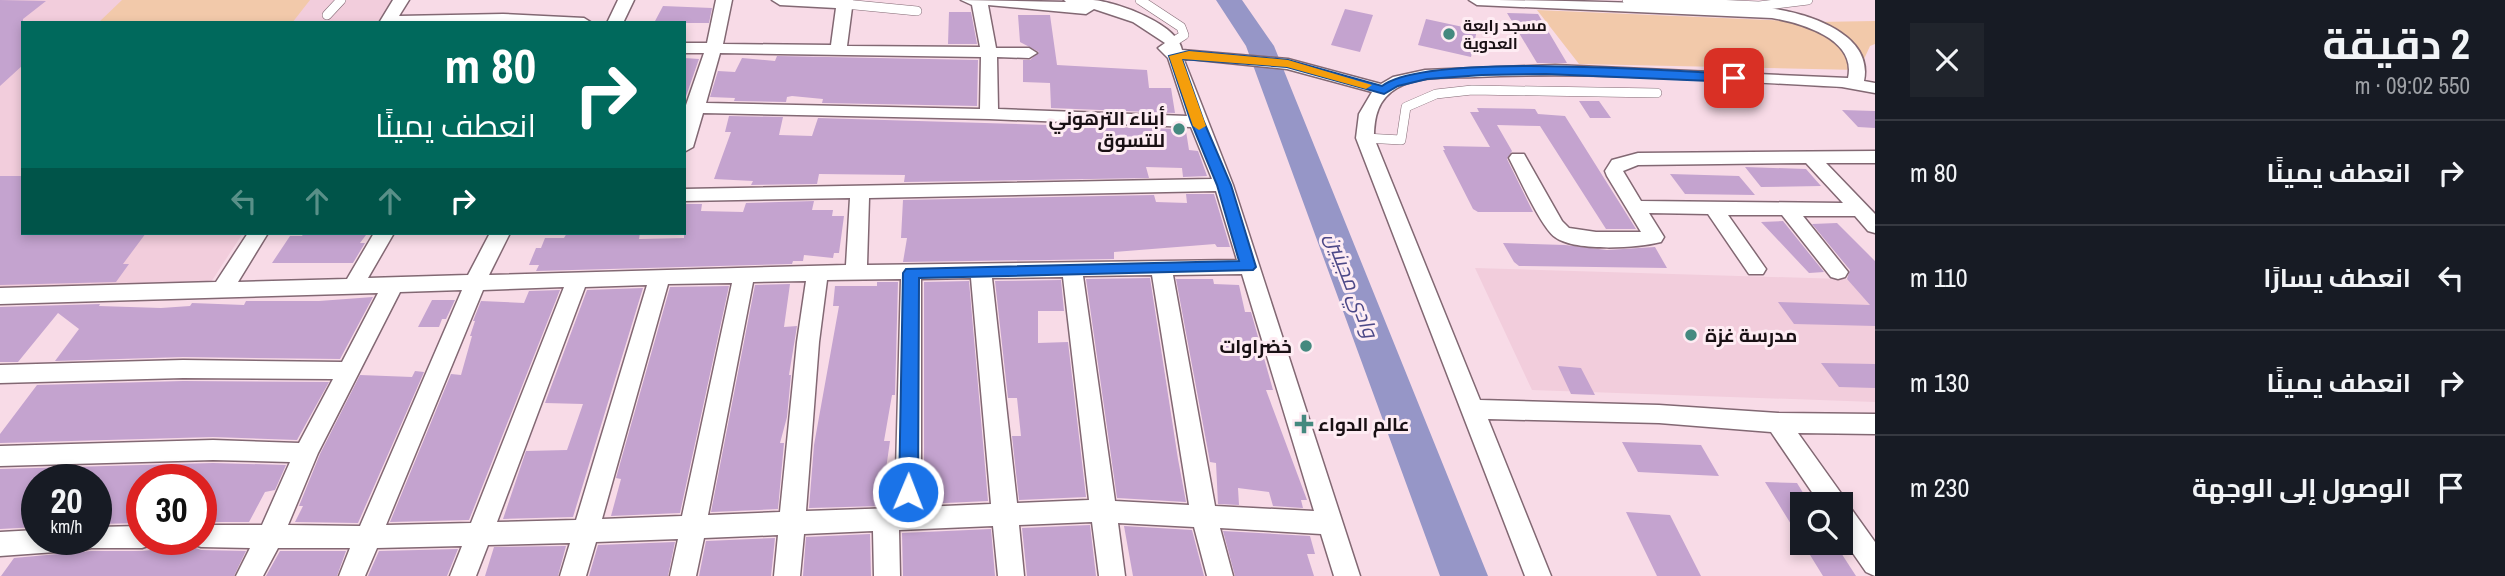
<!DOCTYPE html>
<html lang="ar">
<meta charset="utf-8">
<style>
:root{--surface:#171b24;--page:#20242c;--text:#f1f3f6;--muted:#9ea1a6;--line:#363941}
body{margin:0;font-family:"Archivo Narrow",Cairo,sans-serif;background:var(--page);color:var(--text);direction:rtl;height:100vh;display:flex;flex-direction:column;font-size:26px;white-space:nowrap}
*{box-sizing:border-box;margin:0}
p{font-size:23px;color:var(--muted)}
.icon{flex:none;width:38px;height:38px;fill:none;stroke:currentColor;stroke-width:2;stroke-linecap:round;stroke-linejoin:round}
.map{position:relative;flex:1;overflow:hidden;direction:ltr}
.details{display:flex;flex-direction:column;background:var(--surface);width:630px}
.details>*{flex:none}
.hud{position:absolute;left:21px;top:21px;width:665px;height:214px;border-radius:0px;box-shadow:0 4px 10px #0003;direction:rtl;background:#00695c;color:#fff;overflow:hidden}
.fabs{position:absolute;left:1790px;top:492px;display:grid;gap:14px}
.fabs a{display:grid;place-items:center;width:63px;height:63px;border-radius:0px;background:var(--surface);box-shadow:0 4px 10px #0003;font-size:35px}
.speed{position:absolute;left:21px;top:464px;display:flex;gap:14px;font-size:35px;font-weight:700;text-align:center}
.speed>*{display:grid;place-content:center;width:91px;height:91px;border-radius:50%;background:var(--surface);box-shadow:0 4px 10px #0003;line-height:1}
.speed small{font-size:18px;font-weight:400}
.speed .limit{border:10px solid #d22;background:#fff;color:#111}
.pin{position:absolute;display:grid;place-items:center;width:60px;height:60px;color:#fff;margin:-30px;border-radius:14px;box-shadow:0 4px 10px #0006}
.me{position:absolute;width:77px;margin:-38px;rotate:1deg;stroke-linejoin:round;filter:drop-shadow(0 0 5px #0008)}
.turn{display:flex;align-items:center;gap:24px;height:147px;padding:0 35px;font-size:32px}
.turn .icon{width:91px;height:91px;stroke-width:2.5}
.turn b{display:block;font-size:49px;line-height:60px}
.lanes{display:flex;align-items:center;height:66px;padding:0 35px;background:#0003;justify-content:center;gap:35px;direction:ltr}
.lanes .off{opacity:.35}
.round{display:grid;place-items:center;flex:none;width:74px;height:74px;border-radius:0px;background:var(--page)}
.headline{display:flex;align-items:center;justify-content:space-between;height:119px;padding:0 35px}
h1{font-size:42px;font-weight:700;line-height:52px}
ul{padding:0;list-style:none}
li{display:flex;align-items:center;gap:21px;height:105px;padding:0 35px;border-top:2px solid var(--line)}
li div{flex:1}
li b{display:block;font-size:26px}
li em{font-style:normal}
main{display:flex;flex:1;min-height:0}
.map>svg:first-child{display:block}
.built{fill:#f2cddc}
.green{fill:#f2c9aa}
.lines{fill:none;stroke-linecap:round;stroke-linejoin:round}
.river{fill:#9696c7;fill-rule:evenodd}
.building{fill:#c4a3cf}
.lane-casing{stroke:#826873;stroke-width:10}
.street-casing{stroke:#826873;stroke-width:3}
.lane{stroke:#fff;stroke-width:9}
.street{fill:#fff;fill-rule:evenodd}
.route{fill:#1a73e8;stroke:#114b97;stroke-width:2}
.slow{fill:#f59e0b}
.poi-dot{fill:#44897f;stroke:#feecf3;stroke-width:2.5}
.labels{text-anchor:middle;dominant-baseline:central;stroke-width:6;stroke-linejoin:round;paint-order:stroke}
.far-poi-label{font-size:16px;font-weight:bold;fill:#191014;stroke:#feecf3;text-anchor:start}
.poi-label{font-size:19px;font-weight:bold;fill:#191014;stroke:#feecf3;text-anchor:end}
.water-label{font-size:21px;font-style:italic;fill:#4c4887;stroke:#feecf3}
</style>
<main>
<section class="details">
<div class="headline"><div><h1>2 دقيقة</h1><p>550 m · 09:02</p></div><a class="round"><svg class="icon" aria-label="close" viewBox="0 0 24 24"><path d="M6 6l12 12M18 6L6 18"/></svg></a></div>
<ul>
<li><svg class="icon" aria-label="right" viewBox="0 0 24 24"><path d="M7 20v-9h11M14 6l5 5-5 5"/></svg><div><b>انعطف يمينًا</b></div><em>80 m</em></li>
<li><svg class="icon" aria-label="left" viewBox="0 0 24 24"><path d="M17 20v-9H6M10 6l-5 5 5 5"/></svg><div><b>انعطف يسارًا</b></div><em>110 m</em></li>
<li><svg class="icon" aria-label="right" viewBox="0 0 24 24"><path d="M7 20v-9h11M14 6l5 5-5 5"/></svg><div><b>انعطف يمينًا</b></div><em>130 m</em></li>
<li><svg class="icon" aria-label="arrive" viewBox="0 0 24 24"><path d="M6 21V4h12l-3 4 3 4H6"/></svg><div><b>الوصول إلى الوجهة</b></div><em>230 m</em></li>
</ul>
</section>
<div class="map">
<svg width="1875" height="576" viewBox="0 0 1875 576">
<rect width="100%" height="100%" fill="#f8dbe7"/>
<path class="built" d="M0,0H396L381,23H23V233H243L211,282L0,288Z
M1475,268L1875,280V402L1532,390Z"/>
<path class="green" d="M122,0H310L292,23H98Z
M1537,10L1816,22L1875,21V44L1870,46L1859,70L1579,64Z"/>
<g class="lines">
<path class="river" d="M1216,0H1242L1274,46L1488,576H1440L1246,46Z"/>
</g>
<path class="building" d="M0,0L46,1L23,19V65L0,86Z
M663,6L712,8L709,23H654Z
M1345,9L1373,15L1360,52L1331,45Z
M949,12H971L977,44H948Z
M1507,13L1538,14L1567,63H1537Z
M1018,15H1050L1057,65L1147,70L1149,88H1171L1175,113L1051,108L1050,83L1023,82V60H1030L1039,52L1020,42Z
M1426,19L1477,30L1471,57L1418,45Z
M777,56L978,60L977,106L822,103L823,99L792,96L787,97L786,102L734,101L735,98L710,97L718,71L735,72L742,58L775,61Z
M684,58L699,59L684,102Z
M1579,101H1599L1611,118H1590Z
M1477,108L1535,109L1538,114L1565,116L1636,229H1606L1540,126L1497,125L1512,151L1507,159L1533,212H1478L1473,209L1443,150H1445L1443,146L1490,147L1470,112H1479Z
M1842,110L1875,111V128L1858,127Z
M729,116L783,117L779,135L812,136L818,118L1178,129L1186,131L1189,150L1198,151L1207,176L1183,177L1182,168L1146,167L1149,178L904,182L905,175L819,174L817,184L751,185L753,181L714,179L731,132H725Z
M1745,167L1806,169L1821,186L1761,187Z
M1670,174L1739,176L1755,195L1685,194Z
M0,176H23V233H146L123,264H129L116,282L0,285Z
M1186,194H1214L1230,247H1217L1215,244L1114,252V259L903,262L907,238H901L903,200L1154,195L1156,202L1187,203Z
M814,201L812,210H833L832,216H844L839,253H834L833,258L804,255L803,261H793L792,264L536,271L539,265H529L536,248H541L545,238H564L567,233H640L639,239L684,238V204H702L701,211L743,212L746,203Z
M1783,221L1824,272L1809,273L1761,222Z
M1837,223L1875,261V326L1794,324L1778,302L1870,305L1847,279L1850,270L1812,224Z
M304,233H329L366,235L360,243H365L353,263H272L290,236H302Z
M1503,243L1565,245L1607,250L1655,247L1667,268L1519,266L1514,262Z
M1150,278L1178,459L1186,502L1117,498L1086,279Z
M1176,279H1213L1214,284L1239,285L1245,312H1251L1273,390H1266L1307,500H1301L1303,508L1273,506L1269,492L1238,488L1239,505L1218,504L1216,463L1210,462Z
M1061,280L1064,311H1038V343L1068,342L1086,497L1019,500L1012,436H1021L1017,398H1008L995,281Z
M969,281L988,501L924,504V282Z
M877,282H898L895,395H892L884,441H890L885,476H882L880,506L809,508L814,445L839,306H833L835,286H877Z
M790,284L784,327L797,326L789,375H791L787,417L780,443H784L778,509L711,512L755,285Z
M729,286L680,513L611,516L621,479L616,478L670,287Z
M643,288L573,517L503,519L526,451L567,450L583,404L545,403L587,290Z
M560,290L469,520L390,522L451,374L461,375L472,336H470L475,321H473L481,301L524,303L529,291Z
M373,297L340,359L183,357L55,361L79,329L58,313L18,362H0V307L100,304L99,306L161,308L190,306L192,303L244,305L246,301H319Z
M432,300H455L446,319H442L439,327H418Z
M1821,363L1875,364V388L1839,387Z
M1558,366L1581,368L1595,395L1571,394Z
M415,371L424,372L358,523L295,522L303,506H299L320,454L360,375L412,377Z
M183,381L329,382L297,440L213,437L0,443V434L37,385Z
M1622,442L1701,445L1719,476L1638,472Z
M213,463L286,465L275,490L265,492L249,522H201V480H142V523L96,524V480H37V527L0,529V469Z
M1765,482L1797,483L1810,504H1802V542H1834L1856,576H1823Z
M1626,512L1670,515L1701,576H1657Z
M1090,525L1096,576H1027L1022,528Z
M1124,526L1192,530L1204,576H1133Z
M991,529L995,576H903L902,533Z
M1223,531L1310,536L1315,554H1307L1314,576H1235Z
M870,534L871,576H803L806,537Z
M775,538L771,576H699L706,541Z
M675,542L668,576H589L598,545Z
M191,546L201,550L246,551L234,576H1L14,558L91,551H142Z
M566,546L558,576H485L494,547Z
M458,549L447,576H368L379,551Z
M280,551H346L337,576H266Z"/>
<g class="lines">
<g class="lane-casing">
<path id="lane" d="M1140,0L1181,27L1184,35L1173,42
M1627,0L1759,6L1808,0
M845,4L917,11
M327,15L341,0
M1365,138L1401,140L1406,107L1436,94L1472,90L1657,93"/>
</g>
<g class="street-casing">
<path id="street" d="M393,0H409L399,16L503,14L584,18L592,23H379Z
M618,0H634L623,23H607Z
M716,0H732L723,44L831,45L836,8L780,5L772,0H853L847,46L980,47L972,5L961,0L1066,2L1064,0C1074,0 1084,0 1093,0C1117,2 1178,24 1182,50L1288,59L1381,84L1393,77L1425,70L1555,65L1848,78C1857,39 1801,23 1772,18L1477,5L1469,0C1543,0 1616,2 1689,5C1721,6 1755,4 1786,11C1819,18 1873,38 1864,81L1875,83V93L1842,87C1720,81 1598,71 1475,77C1451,78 1419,75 1397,88C1378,99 1374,117 1374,138L1480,400L1659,405L1778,413L1875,414V434L1798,433L1843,496L1846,506L1850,507L1875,542V576L1866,572L1841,536V504H1820L1771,432L1659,423L1488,419L1551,576H1525L1356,138L1359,114L1372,92L1287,69L1189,59L1184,60L1233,185L1360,576H1334L1321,534L1220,528L1233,576H1207L1194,527L1118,523L1125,576H1099L1092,522L1019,525L1024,576H998L993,526L899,530L900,576H874L873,531L804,534L800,576H774L778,535L704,538L696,576H670L678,539L596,542L586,576H560L570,543L488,545L476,576H450L462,546L377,548L365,576H339L350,548H278L263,576H236L250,548L201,547L192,544L189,539H201V525H262L290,462L213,460L0,466V446L213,440L299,443L333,379L183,378L0,383V365L183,360L342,362L378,293L0,304V288L216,282L248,233H268L238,282L347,279L374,233H394L368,278L468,275L490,233H510L489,275L846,265L850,198L684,201V189L1212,179L1191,127L989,119L703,113L693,147L684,152L685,108L704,53H684V43H707ZM988,5L1086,14L1094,9L1133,22L1165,43L1158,48L1168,58L1187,116L998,109L997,57L1029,58L1037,53L1029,48H996ZM720,53L981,57L980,109L706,103ZM1216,191L1237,260L867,265L869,198ZM1242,274L1314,511L1215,506L1173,275ZM1152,275L1189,505L1115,501L1083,276ZM1063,277L1089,500L1017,503L992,278ZM971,278L991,504L921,507V279ZM901,279L895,508L806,511L819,342L827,280ZM806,281L797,342L780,512L708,515L753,282ZM732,283L682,516L602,519L668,284ZM647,285L576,520L497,522L585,287ZM564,287L471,523L386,525L483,290ZM462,290L360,526L288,525L318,453L400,292Z
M1875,151V163H1826L1875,214V233L1868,231L1855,216H1803L1848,272L1845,277L1838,279L1831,277L1782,215H1728L1766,269L1763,274H1749L1708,214L1649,213L1664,237L1661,242C1638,248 1575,252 1555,237C1541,227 1518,175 1509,158L1512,154H1524L1562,221L1569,228L1596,232H1641L1607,176L1605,171L1612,160L1638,153ZM1806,163L1843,203L1641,201L1623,171L1638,165Z
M142,526V539H154L151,545L142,548H91L83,550L0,556V532L37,530V539H96V527Z"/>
</g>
<use href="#lane" class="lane"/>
<use href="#street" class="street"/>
</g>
<path class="route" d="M1189,51L1288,60L1382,86C1427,52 1669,71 1734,74L1741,78L1734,82L1546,74L1482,75L1427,79L1398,86L1384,94L1287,67L1182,59L1204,122L1231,185L1256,267L1253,270L919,278L918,492L915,497L908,500L902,497L899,492L903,273L906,269L1239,261L1217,185L1191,122L1169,56Z"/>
<path class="slow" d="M1189,51L1288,60L1372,85L1366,89L1287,67L1182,59L1206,126L1199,130L1193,126L1169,56Z"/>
<g class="poi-dot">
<circle cx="1449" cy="34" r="7"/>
<circle cx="1179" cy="129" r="7"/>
<circle cx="1691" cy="335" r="7"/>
<circle cx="1306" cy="346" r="7"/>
<path d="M1300.5 413.5h7v7h7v7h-7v7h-7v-7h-7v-7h7z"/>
</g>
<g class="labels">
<g class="far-poi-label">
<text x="1463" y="25">مسجد رابعة<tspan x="1463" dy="18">العدوية</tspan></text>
</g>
<g class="poi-label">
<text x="1165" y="118">أبناء الترهوني<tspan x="1165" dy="22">للتسوق</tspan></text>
<text x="1705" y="335" text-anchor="start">مدرسة غزة</text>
<text x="1292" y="346">خضراوات</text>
<text x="1318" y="424" text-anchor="start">عالم الدواء</text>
</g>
<g class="water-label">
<text transform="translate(1352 285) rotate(69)">وادي مجينين</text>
</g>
</g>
</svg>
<div class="fabs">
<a><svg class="icon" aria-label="search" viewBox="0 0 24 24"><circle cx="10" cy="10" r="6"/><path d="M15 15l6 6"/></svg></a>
</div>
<div class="speed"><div>20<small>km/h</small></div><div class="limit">30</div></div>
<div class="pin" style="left:1734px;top:78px;background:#d93025"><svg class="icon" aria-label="arrive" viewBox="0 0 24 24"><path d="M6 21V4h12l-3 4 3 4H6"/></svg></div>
<svg class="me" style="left:908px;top:492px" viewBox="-20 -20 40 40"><circle r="17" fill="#1a73e8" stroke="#fff" stroke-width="3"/><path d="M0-11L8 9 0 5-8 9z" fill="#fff"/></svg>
<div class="hud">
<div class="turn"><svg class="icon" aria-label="right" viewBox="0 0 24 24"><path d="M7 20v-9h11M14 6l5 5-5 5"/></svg><div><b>80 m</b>انعطف يمينًا</div></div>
<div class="lanes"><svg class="icon off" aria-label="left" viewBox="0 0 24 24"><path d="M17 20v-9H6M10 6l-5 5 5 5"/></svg><svg class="icon off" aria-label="ahead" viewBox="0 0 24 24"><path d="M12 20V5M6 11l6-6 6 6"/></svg><svg class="icon off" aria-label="ahead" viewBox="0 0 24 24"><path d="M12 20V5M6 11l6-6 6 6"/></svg><svg class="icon" aria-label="right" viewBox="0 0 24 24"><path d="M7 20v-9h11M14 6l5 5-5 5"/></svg></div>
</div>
</div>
</main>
